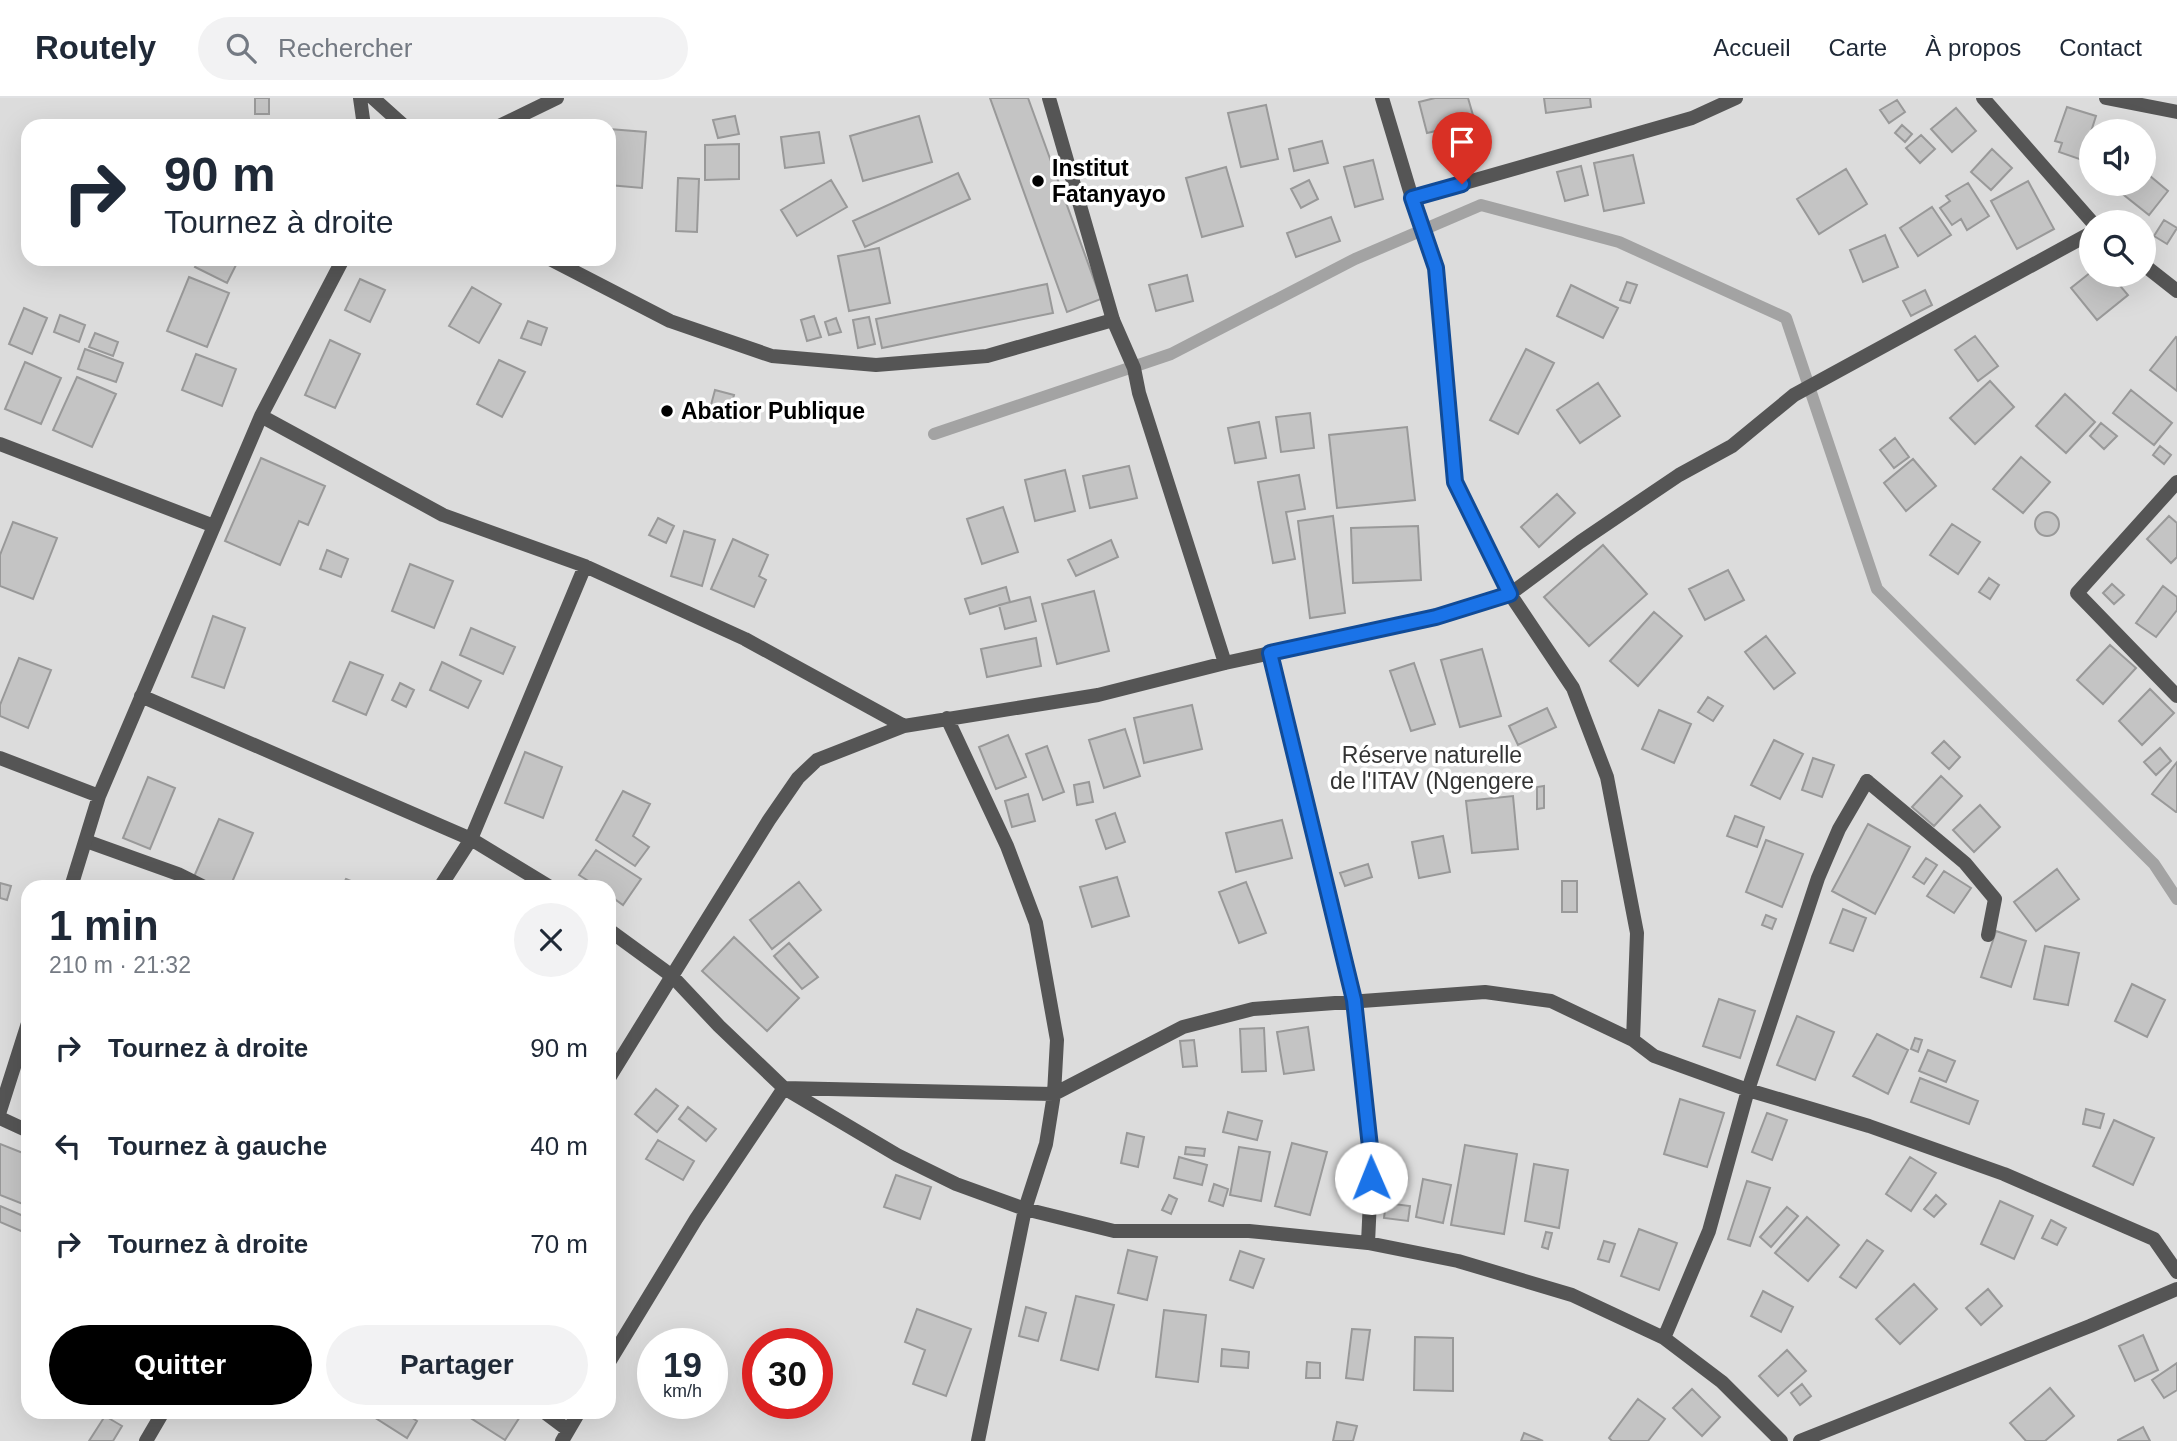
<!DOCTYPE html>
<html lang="fr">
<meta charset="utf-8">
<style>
:root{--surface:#fff;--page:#f2f2f3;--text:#1f2937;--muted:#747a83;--line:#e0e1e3;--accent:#000}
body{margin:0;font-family:Helvetica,sans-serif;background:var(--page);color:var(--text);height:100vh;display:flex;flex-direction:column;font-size:26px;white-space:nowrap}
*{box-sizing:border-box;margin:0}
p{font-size:23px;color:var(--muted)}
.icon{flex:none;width:38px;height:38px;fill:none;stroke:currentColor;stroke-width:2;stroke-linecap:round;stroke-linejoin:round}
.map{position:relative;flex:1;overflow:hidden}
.drawer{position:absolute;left:21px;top:782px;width:595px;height:539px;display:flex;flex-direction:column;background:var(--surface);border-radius:21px;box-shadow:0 7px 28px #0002}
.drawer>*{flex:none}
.banner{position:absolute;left:21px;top:21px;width:595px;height:147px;border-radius:21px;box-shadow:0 7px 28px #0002;background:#fff;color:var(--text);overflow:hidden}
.controls{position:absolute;left:2079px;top:21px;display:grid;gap:14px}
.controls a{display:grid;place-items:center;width:77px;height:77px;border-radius:50%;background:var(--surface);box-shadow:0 7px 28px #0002;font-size:35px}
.speed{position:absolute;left:637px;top:1230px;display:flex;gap:14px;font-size:35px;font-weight:700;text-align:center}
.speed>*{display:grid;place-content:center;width:91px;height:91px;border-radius:50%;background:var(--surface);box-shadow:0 7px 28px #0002;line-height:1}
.speed small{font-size:18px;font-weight:400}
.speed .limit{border:10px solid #d22;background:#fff;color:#111}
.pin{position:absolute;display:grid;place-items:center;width:60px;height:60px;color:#fff;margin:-72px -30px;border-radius:50% 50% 50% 0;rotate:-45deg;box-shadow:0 0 7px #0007}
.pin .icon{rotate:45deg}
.me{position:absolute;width:77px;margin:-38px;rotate:359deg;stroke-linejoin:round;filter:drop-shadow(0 0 5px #0008)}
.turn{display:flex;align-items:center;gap:24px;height:147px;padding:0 28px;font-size:32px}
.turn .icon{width:91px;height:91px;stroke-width:2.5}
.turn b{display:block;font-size:49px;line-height:60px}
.round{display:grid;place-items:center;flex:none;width:74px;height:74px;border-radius:37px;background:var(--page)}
.headline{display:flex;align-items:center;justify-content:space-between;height:119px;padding:0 28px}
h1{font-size:42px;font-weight:700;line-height:52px}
.button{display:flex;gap:14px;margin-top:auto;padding:14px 28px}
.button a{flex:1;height:80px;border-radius:42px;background:var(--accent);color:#fff;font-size:28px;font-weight:700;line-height:80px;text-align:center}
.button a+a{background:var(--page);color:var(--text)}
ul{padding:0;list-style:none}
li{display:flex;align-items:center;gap:21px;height:98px;padding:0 28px}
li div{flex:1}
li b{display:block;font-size:26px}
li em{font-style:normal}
header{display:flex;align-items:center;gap:42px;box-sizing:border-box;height:98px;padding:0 35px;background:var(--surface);border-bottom:2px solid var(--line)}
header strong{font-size:33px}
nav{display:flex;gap:38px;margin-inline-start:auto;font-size:24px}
.search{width:490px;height:63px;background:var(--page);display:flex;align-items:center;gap:18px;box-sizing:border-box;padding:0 24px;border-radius:38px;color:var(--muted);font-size:26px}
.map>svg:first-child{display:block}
.green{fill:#dcdcdc;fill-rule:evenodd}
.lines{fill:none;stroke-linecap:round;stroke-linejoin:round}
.stream{stroke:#a3a3a3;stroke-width:12}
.building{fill:#c4c4c4;stroke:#999;stroke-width:2}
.service{stroke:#555;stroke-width:14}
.minor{stroke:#555;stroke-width:14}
.tertiary{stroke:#555;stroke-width:14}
.route-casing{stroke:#114b97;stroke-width:18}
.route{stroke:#1a73e8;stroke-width:12}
.poi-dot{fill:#000;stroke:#fff;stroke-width:2.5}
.labels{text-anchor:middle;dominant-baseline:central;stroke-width:7;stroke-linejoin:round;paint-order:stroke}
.poi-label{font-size:23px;font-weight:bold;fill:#000;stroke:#fff;text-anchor:start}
.park-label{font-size:23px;fill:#333;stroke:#fff}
</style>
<header>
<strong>Routely</strong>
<div class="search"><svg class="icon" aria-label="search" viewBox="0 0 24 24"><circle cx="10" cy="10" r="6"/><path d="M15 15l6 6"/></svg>Rechercher</div>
<nav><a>Accueil</a><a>Carte</a><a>À propos</a><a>Contact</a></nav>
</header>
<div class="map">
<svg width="2177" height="1343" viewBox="0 0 2177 1343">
<rect width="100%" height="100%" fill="#fff"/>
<path class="green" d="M0,0H2177V1343H0ZM28,28H609V161H28ZM2091,33H2144V86H2091ZM2091,124H2144V177H2091ZM28,789H609V1314H28ZM653,1246H712V1306H653ZM758,1246H817V1306H758Z"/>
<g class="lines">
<path class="stream" d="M934,336L1171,256L1355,161L1481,107L1619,144L1786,220L1877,491L2154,766L2177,801"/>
</g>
<path class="building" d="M255,0H269V16H255Z
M990,0H1028L1101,201L1067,214Z
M1435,0H1468L1475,24L1427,35L1419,4Z
M1544,0H1590L1591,9L1546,15Z
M1897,2L1905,14L1889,25L1880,12Z
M1266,7L1278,61L1241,69L1228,15Z
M2067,9L2096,18L2089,40L2091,41V53L2088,64L2059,54L2062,45L2055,43Z
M1956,10L1976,33L1952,54L1931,31Z
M735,18L739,36L718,40L713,22Z
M919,18L932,64L863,83L850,38Z
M1902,27L1912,36L1905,44L1895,35Z
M609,31L646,34L642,90L609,87Z
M819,34L824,65L785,70L781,39Z
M1921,37L1935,51L1920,65L1906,50Z
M1322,43L1328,65L1294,73L1289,51Z
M739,46V81L705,82V47Z
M1992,51L2012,70L1991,92L1971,74Z
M1633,57L1644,105L1604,113L1594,65Z
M1373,62L1383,101L1355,109L1344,69Z
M1581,68L1588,97L1565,103L1557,74Z
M1226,69L1243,128L1202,139L1186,80Z
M1846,71L1867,106L1819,136L1797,101Z
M2144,73L2168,93L2149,117L2110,86H2144Z
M958,75L970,101L865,149L853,123Z
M678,80L699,81L697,134L676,133Z
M831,82L847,109L797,138L781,112Z
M1309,82L1318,101L1301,110L1291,91Z
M2028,83L2054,131L2017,151L1991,103Z
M1968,85L1989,118L1967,132L1961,121L1952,127L1940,110L1950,103L1946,98Z
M1932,109L1951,137L1918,158L1900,130Z
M1331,119L1340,143L1296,159L1287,135Z
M2164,122L2177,130L2167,146L2154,138Z
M1885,137L1898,169L1863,184L1850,152Z
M879,150L890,205L849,213L838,158Z
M200,161H239L227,185L195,169Z
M2091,174V177H2111L2128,197L2097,222L2071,190Z
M1187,177L1193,203L1156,213L1149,187Z
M189,179L229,195L207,249L167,233Z
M360,181L385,192L370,224L345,212Z
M1627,184L1637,187L1630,205L1620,202Z
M1047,186L1053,215L882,250L876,221Z
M1571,187L1618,210L1603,240L1557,218Z
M472,189L501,206L479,245L449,228Z
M1925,192L1932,207L1911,218L1903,203Z
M24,210L47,220L32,256L9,246Z
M60,217L85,227L79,244L54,234Z
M814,218L821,239L807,243L801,222Z
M869,219L875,246L858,250L853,222Z
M836,220L841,234L829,237L825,224Z
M528,223L547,230L541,247L521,240Z
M95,235L118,244L113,258L89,249Z
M1975,238L1998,268L1978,283L1955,252Z
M2176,239L2177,240V293L2150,272Z
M330,242L360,256L335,310L305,297Z
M85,251L123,265L116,284L78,271Z
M1526,251L1554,265L1518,336L1490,322Z
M196,256L236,271L222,308L182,292Z
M499,262L525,274L502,319L477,306Z
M25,264L61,280L41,326L5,311Z
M77,279L116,296L92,349L53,332Z
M1990,283L2014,309L1975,346L1950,320Z
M1598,285L1620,318L1580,345L1557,312Z
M715,292L734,297L730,312L711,307Z
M2131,292L2172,325L2154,347L2113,315Z
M2065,296L2095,324L2066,355L2036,328Z
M1310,315L1314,350L1281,354L1276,319Z
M1259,324L1266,360L1235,365L1228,330Z
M2101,325L2117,338L2104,351L2090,338Z
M1407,329L1415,402L1337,410L1329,337Z
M1895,340L1909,359L1894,370L1880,352Z
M2160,348L2171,357L2164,366L2153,357Z
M2021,359L2050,384L2023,415L1993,391Z
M261,360L325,388L308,427L299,423L280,467L225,443Z
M1913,361L1936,388L1906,413L1884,385Z
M1129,368L1137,400L1090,410L1083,378Z
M1065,372L1075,413L1035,423L1025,382Z
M1299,377L1305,411L1286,414L1295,461L1273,465L1258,384Z
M1557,396L1575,415L1539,449L1521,429Z
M1003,409L1018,454L982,466L967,421Z
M2035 426a12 12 0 1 1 24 0a12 12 0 1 1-24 0Z
M1333,418L1345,515L1310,520L1298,423Z
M2169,418L2177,425V459L2171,465L2147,441Z
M658,420L674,428L666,445L649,437Z
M13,424L57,440L33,501L0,488V457Z
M1952,426L1980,444L1958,476L1930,457Z
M1418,428L1421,482L1353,485L1351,430Z
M684,433L715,442L702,488L671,478Z
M733,441L768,457L759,478L766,482L754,509L711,491Z
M1111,442L1118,459L1076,478L1068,462Z
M1603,447L1647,496L1589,548L1544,499Z
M327,452L348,461L341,479L320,471Z
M410,466L453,483L434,530L392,513Z
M1728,472L1744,502L1705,522L1689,491Z
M1989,480L1999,487L1990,501L1979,494Z
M2112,486L2124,497L2114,506L2103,495Z
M2163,488L2177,499V512L2156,539L2136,525Z
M1006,489L1010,504L970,516L965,501Z
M1094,493L1109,553L1057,566L1042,506Z
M1030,499L1036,523L1005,531L999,507Z
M1654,514L1682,538L1638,588L1610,563Z
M213,518L245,530L224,590L192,579Z
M471,530L515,549L503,576L460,557Z
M1766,538L1795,575L1774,591L1745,554Z
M1036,540L1041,568L987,579L981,551Z
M2110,547L2136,570L2103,606L2077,582Z
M1482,551L1501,618L1460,629L1441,562Z
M19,560L51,572L28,630L0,618V607Z
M350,564L383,577L366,617L333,603Z
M442,564L481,583L468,610L430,592Z
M1414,565L1435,626L1411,633L1390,573Z
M400,585L414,592L406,609L392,602Z
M2150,591L2174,615L2142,647L2119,623Z
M1708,599L1723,608L1713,623L1698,614Z
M1192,607L1202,651L1144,665L1134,620Z
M1547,610L1556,629L1518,647L1509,628Z
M1659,612L1691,626L1674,665L1642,651Z
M1125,631L1140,678L1104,690L1089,642Z
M1008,637L1026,679L996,691L979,649Z
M1774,642L1803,656L1780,701L1751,687Z
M1944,643L1960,659L1949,671L1932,655Z
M1047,648L1064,694L1043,702L1026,656Z
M2160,650L2171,663L2156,677L2144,664Z
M525,654L562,669L543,720L505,705Z
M1813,660L1834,667L1822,699L1802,692Z
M2177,664V714H2176L2152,696Z
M1941,678L1962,698L1934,728L1912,709Z
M148,679L175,690L150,751L123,740Z
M1089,684L1093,704L1077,707L1074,687Z
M1544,688V710L1537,711V689Z
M623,693L650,706L633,738L649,749L635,768L596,742Z
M1028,696L1035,723L1012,729L1005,703Z
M1513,698L1518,751L1472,755L1466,703Z
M1980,707L2000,729L1974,754L1953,732Z
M1115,715L1125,744L1106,751L1096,722Z
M1735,718L1764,729L1757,749L1727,738Z
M219,721L253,735L230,789H213L193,781Z
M1282,722L1292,760L1236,774L1226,735Z
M1868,726L1910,749L1875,816L1832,793Z
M1443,738L1450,774L1419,780L1412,744Z
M1766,742L1803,756L1782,809L1746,794Z
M596,752L641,781L623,807L609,797V789H598L579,777Z
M1926,760L1937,767L1924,786L1913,779Z
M1368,766L1372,779L1345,788L1340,775Z
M2057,771L2079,801L2036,833L2014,804Z
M1944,773L1971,790L1954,815L1927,798Z
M1117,779L1129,818L1092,829L1080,789Z
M346,781L365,789H342Z
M1562,783H1577V814H1562Z
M799,784L821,812L772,851L750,822Z
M1246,784L1266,835L1239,845L1219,794Z
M0,785L11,788L7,802L0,800Z
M1843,811L1866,820L1853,853L1830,845Z
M1766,817L1776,821L1772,831L1762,827Z
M1996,833L2026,843L2011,889L1981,879Z
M734,839L799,900L767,933L702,873Z
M789,845L818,879L802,891L774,858Z
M2045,848L2079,855L2068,907L2034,901Z
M2132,886L2165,902L2147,939L2115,923Z
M1719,901L1755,913L1740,960L1703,948Z
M1797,918L1834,934L1815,982L1777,967Z
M1308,929L1314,972L1284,976L1277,934Z
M1264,930L1266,973L1242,974L1240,931Z
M1877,936L1908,952L1888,996L1853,978Z
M1915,940L1922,942L1918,954L1911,951Z
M1194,942L1197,968L1183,969L1180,943Z
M1928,952L1955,963L1946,984L1919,973Z
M1920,980L1978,1003L1969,1026L1911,1004Z
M656,991L678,1008L657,1034L635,1016Z
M1680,1001L1724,1015L1707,1069L1664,1056Z
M688,1009L716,1031L706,1043L679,1021Z
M2086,1011L2104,1016L2100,1030L2083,1026Z
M1228,1014L1262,1023L1257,1042L1223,1034Z
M1767,1015L1787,1022L1772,1062L1752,1054Z
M2114,1022L2154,1040L2133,1087L2093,1068Z
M1127,1035L1144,1039L1138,1069L1121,1065Z
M658,1042L694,1063L683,1082L646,1061Z
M1292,1045L1327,1054L1310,1117L1275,1108Z
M0,1046L28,1057V1108L0,1097Z
M1465,1047L1517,1056L1504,1136L1451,1127Z
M1186,1049L1205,1051L1204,1058L1185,1056Z
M1239,1049L1270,1054L1261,1103L1230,1097Z
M1179,1059L1207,1067L1202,1087L1174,1080Z
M1910,1059L1936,1075L1911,1113L1886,1096Z
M1534,1066L1568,1072L1559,1130L1525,1123Z
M896,1077L931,1089L920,1121L884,1109Z
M1423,1081L1451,1087L1443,1125L1416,1119Z
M1747,1083L1770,1090L1750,1148L1728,1141Z
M1214,1086L1228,1091L1223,1108L1209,1103Z
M1169,1097L1177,1101L1171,1116L1162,1112Z
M1936,1097L1946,1106L1934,1119L1924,1111Z
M2000,1103L2033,1118L2014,1161L1981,1146Z
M1386,1105L1410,1108L1408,1123L1384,1120Z
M0,1108L28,1120V1136L0,1124Z
M1787,1109L1798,1118L1771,1149L1760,1139Z
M1807,1119L1839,1147L1808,1183L1775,1155Z
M2051,1122L2066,1130L2057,1147L2042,1140Z
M1639,1131L1677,1145L1659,1192L1621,1178Z
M1546,1134L1552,1135L1548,1151L1542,1149Z
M1867,1142L1883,1153L1856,1190L1840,1179Z
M1604,1143L1615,1146L1609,1164L1598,1161Z
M1128,1152L1157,1159L1147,1202L1118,1195Z
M1240,1153L1264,1161L1253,1190L1230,1182Z
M1914,1186L1937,1211L1900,1246L1876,1221Z
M1988,1191L2002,1208L1981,1227L1966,1210Z
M1763,1193L1793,1209L1781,1234L1751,1218Z
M1076,1198L1114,1207L1098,1272L1061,1262Z
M1026,1209L1046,1215L1038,1243L1019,1238Z
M917,1211L971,1231L946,1298L913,1286L925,1252L905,1244Z
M1164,1212L1206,1217L1198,1284L1156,1279Z
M1352,1231L1370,1232L1363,1282L1346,1280Z
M2143,1237L2158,1272L2135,1283L2119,1248Z
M1415,1239L1453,1240V1293L1414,1292Z
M1222,1251L1249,1254L1248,1270L1221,1268Z
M1787,1252L1806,1273L1778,1298L1759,1278Z
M1307,1264L1320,1265V1280H1306Z
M2177,1265V1292L2164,1300L2152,1282Z
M1802,1286L1811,1298L1800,1307L1791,1295Z
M2050,1290L2074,1318L2045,1343H2026L2010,1325Z
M1692,1291L1720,1319L1702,1338L1673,1310Z
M1638,1301L1665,1321L1648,1343H1612L1609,1340Z
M366,1314H403L417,1323L407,1340Z
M467,1314H523L505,1342L466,1317Z
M105,1318L122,1328L113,1343H89Z
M1337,1324L1357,1328L1353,1343H1333Z
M2143,1329L2150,1343H2118V1342Z
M1524,1335L1543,1343H1521Z"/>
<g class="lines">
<path class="service" d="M550,161L670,223L772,258L876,267L987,258L1113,222
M1867,683L1965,765L1995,801L1988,837
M86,743L178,776L204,789
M609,980L672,878
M0,1020L28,1033"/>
<path class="minor" d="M360,0L364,28
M373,0L403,27L407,28
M1049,0L1113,222L1134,270L1139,295L1225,565
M1382,0L1412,100L1436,170L1455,384L1510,496L1573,590L1607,679L1637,835L1633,942
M1983,0L2092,124
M2106,0L2177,14
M499,28L557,0
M1412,100L1692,20L1736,0
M2144,167L2177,193
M261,318L443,417L585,468L745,541L904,628
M0,346L214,428
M2177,384L2077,495L2177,598
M1270,555L1354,902L1372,1058L1368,1145
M141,598L471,741L550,789
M947,620L1007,748L1036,825L1057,942L1054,996L1046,1046L1025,1111L978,1343
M0,660L99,698
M71,789L99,698L261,318L343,161
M440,789L471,741L585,468
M609,832L672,878L719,928L784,990L897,1057L956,1086L1025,1111L1114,1133H1249L1368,1145L1458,1163L1572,1197L1664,1240L1722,1284L1781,1343
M672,878L769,722L798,680L817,662L904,628L1098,597L1225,565L1436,519L1510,496L1580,444L1639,404L1679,377L1732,348L1794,297L2091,135
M0,1013L28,925
M1664,1240L1709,1133L1748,992L1818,780L1839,731L1867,683
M609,1264L696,1121L784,990L1054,996L1183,929L1253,911L1485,894L1551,903L1633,942L1654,958L1748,992L1869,1028L2004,1076L2154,1141L2177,1174
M544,1314L568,1332
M146,1343L163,1314
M562,1343L579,1314"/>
<path class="tertiary" d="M1800,1343L2090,1228L2177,1191"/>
</g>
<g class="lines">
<g class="route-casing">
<path id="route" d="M1371,1080V1058L1354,902L1270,555L1436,519L1510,496L1455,384L1436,170L1412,100L1462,86"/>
</g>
<use href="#route" class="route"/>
</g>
<g class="poi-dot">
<circle cx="1038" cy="83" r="7"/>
<circle cx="667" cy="313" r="7"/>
</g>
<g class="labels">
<g class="poi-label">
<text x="1052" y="70">Institut<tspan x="1052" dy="26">Fatanyayo</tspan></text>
<text x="681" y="313">Abatior Publique</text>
</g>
<g class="park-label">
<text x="1432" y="657">Réserve naturelle<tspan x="1432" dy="26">de l'ITAV (Ngengere</tspan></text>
</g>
</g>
</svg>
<div class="controls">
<a><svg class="icon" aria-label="sound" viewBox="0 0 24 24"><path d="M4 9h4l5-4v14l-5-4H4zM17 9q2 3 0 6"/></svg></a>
<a><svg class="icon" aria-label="search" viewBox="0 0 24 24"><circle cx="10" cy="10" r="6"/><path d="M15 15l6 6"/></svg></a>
</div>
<div class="speed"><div>19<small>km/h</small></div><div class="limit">30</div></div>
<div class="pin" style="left:1462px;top:86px;background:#d93025"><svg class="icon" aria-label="arrive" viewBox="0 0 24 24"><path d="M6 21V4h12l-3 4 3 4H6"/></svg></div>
<svg class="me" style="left:1371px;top:1080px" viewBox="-20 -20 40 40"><circle r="19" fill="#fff"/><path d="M0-13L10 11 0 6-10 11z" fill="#1a73e8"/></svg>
<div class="banner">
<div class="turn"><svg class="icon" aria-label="right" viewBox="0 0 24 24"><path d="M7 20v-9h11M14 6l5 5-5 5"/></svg><div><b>90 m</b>Tournez à droite</div></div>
</div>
<section class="drawer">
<div class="headline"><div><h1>1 min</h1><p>210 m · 21:32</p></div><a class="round"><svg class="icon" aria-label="close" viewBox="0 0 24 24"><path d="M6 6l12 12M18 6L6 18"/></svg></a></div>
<ul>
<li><svg class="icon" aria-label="right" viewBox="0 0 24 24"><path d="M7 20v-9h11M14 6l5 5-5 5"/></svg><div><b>Tournez à droite</b></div><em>90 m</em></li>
<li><svg class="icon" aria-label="left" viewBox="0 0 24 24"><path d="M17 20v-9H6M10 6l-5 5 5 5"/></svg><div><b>Tournez à gauche</b></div><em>40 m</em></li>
<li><svg class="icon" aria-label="right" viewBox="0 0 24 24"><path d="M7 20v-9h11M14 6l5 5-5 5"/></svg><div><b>Tournez à droite</b></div><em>70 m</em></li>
</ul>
<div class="button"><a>Quitter</a><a>Partager</a></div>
</section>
</div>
